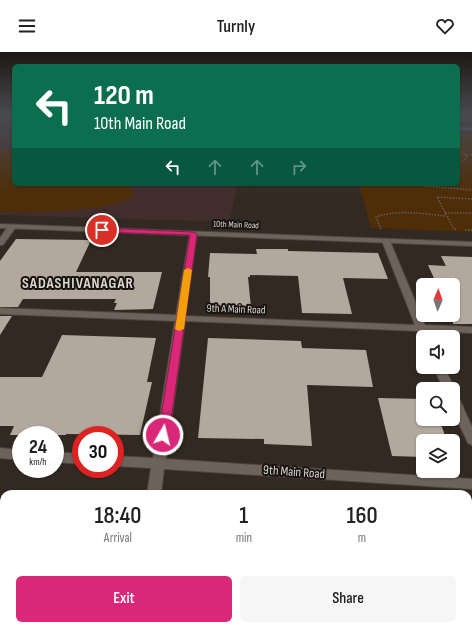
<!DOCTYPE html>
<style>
:root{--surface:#fff;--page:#f6f6f6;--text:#202124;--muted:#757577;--accent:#db2777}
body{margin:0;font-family:"Sofia Sans Condensed",sans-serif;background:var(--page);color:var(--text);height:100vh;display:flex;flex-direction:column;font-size:15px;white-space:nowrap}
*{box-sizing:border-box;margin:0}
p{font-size:13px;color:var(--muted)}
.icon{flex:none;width:22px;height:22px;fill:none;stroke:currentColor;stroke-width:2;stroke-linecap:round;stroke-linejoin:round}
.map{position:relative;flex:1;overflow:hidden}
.side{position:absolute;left:0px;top:438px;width:472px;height:140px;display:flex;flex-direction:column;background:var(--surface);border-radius:12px 12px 0 0;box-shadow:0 1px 3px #0004}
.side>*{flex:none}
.top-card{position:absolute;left:12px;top:12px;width:448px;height:122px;border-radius:6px;box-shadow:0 1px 3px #0004;background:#0b6e4f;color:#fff;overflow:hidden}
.needle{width:26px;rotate:2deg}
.buttons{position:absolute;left:416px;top:226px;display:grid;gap:8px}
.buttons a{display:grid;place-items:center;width:44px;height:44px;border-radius:6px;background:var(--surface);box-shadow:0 1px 3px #0004;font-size:20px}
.speed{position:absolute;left:12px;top:374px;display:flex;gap:8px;font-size:20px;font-weight:700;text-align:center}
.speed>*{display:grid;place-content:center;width:52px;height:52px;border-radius:50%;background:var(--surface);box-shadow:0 1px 3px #0004;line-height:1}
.speed small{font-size:10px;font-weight:400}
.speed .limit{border:6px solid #d22;background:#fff;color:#111}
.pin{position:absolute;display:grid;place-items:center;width:34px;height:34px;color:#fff;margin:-17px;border:2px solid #fff;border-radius:50%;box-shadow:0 1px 4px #0007}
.me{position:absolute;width:44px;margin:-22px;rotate:8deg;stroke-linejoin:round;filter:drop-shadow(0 0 3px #0008)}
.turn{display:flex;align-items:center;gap:14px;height:84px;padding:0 16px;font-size:18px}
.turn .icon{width:52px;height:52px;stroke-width:2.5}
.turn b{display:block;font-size:28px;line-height:34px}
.lanes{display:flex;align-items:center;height:38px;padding:0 16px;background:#0003;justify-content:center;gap:20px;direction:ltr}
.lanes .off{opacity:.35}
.eta{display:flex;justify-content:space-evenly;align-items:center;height:68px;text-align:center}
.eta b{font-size:24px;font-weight:600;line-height:28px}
.cta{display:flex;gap:8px;margin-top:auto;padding:8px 16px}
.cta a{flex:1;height:46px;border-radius:6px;background:var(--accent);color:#fff;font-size:16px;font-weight:600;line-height:46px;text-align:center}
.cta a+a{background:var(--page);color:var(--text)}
header{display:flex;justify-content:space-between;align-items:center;height:52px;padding:0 16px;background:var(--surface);font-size:18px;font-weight:600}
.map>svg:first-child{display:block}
.education{fill:#412d2b}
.green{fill:#4e2d07}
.building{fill:#b2a89e}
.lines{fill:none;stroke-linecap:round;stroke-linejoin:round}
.service-casing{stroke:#4c453e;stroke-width:2}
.minor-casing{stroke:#4c453e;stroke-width:2}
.tertiary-casing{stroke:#4c453e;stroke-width:2}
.path{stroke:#665f58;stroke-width:1.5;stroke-dasharray:1.5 1.5;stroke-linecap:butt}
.service{fill:#6d635a;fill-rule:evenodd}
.minor{fill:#6d635a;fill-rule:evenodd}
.tertiary{fill:#6d635a;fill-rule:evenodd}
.route{fill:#db2777;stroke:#8e194d}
.slow{fill:#f59e0b}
.labels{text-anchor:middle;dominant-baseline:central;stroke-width:4;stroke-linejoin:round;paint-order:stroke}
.far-street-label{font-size:9px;fill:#dcd6d1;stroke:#171310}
.street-label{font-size:11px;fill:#dcd6d1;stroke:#171310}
.near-street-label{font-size:13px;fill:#dcd6d1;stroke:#171310}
.district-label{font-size:15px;font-weight:bold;letter-spacing:1px;fill:#dcd6d1;stroke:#171310}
</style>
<header><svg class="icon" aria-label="menu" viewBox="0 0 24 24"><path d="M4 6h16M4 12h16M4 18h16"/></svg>Turnly<svg class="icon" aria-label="heart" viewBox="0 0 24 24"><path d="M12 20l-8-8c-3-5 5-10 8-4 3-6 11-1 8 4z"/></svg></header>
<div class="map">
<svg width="472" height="578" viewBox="0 0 472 578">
<rect width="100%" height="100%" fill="#322a22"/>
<path class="education" d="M0,62H14V132H238L229,170L0,163Z"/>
<path class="green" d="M458,81L472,82V180L371,176L359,132H458Z
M14,98V132H129L134,144C107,161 33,160 0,160V99Z"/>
<path class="building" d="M16,187L91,188L76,220H162L153,257L114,258L117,251H114L116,247H23L18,255H0V209Z
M256,197H288V199L378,201L388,227L343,226L352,262L302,261L298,224L250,223V225H248L251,256H210V225H208L210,201L257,202Z
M441,204L472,205V272H453V233H437L428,213L446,214Z
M0,264H12L0,283Z
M62,283L156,286L147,330H152L140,383L66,382V383H10L14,374H0V325H42Z
M208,286L301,289L302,296L366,298L373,335L307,333L312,394L264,392V387L198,386Z
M378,346L423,347V367H439L447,389H423V405L392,404Z"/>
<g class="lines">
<g class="service-casing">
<path id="service" d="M14,62V64L8,63V62Z"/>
</g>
<g class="minor-casing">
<path id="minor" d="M458,75L472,76V78L458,77Z
M9,173H15L16,175L3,193H0V186Z
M190,180H196L197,182L185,264L415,273L382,189L386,187L390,189L425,273L472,275V281L427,279L430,285H423V287L420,285L418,279L185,269L166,407L472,427V437L164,417L161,442H147L151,416L115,414V404L153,406L175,269L0,262V256L176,263Z
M434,315H444L455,337L453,340V337H443Z
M453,342L457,343L459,346L472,375V393L468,391L453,359Z
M0,396L21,398V408L0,406Z
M55,400L81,402V412L55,410Z
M127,574H143L142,578H126Z"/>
</g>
<g class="tertiary-casing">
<path id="tertiary" d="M0,172L472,190V194L0,176Z"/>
</g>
<path class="path" d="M458,98L467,103L466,107L458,112
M458,103H472
M406,132L472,138
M445,161H472
M381,177L376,165C397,157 424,162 446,164
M456,177H454L437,145L472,147
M465,178H472"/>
<use href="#service" class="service"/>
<use href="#minor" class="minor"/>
<use href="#tertiary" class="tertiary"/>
</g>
<linearGradient id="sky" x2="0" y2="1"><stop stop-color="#1c1713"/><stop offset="0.43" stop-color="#494a4f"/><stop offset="1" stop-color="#494a4f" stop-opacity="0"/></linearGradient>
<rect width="472" height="143" fill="url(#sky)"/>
<path class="route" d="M102,176L193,180L197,182L169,383L167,385H159L158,383L190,183L100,180V177Z"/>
<path class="slow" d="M188,216L192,218L184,277L179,279L175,277L184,218Z"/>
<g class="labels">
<g class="far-street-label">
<text transform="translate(236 173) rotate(2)">10th Main Road</text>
</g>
<g class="street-label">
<text transform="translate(236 257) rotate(2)">9th A Main Road</text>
</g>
<g class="near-street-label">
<text transform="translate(294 420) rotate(4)">9th Main Road</text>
</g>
<g class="district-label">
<text x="78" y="231">SADASHIVANAGAR</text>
</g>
</g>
</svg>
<div class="buttons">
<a><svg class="needle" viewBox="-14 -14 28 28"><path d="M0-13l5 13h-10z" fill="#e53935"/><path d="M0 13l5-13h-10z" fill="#757577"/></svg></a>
<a><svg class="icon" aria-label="sound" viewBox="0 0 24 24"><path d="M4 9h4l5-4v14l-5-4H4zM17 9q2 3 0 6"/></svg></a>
<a><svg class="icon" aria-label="search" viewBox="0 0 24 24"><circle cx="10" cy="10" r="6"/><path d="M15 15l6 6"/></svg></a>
<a><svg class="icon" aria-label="layers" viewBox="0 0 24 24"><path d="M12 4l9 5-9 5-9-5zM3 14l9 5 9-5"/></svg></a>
</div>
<div class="speed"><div>24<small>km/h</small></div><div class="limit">30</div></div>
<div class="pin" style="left:102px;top:178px;background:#d93025"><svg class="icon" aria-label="arrive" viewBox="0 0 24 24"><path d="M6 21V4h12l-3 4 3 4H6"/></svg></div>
<svg class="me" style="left:163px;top:383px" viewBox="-20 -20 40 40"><circle r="17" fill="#db2777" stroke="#fff" stroke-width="3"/><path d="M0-11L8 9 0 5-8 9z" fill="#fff"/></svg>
<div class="top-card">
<div class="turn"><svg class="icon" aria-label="left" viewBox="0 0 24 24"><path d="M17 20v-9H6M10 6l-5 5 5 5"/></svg><div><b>120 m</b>10th Main Road</div></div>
<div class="lanes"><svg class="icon" aria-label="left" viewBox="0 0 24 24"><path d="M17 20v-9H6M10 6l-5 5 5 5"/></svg><svg class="icon off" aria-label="ahead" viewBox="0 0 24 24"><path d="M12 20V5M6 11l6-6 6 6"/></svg><svg class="icon off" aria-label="ahead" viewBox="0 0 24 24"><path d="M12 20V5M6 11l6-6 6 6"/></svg><svg class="icon off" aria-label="right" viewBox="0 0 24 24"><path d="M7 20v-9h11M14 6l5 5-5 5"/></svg></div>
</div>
<section class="side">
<div class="eta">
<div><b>18:40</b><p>Arrival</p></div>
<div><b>1</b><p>min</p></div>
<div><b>160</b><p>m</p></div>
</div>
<div class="cta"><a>Exit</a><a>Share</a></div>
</section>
</div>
